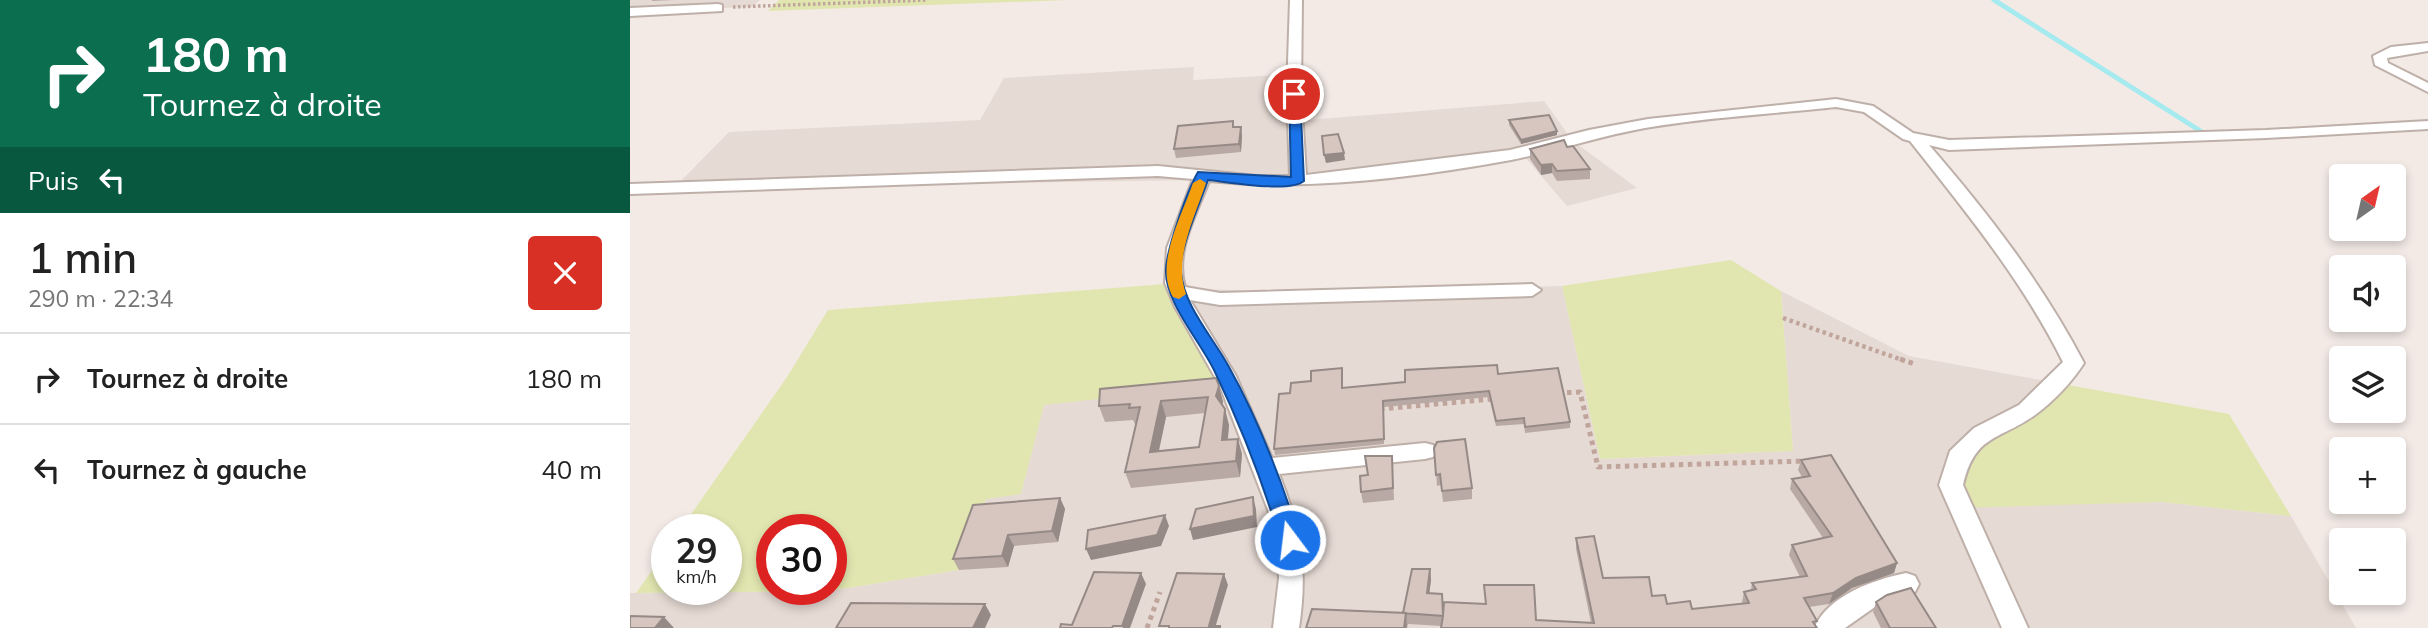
<!DOCTYPE html>
<html lang="fr">
<meta charset="utf-8">
<style>
:root{--surface:#fff;--page:#f6f6f6;--text:#222;--muted:#767676;--line:#e0e0e0}
body{margin:0;font-family:Mulish,sans-serif;background:var(--page);color:var(--text);height:100vh;display:flex;flex-direction:column;font-size:26px;white-space:nowrap}
*{box-sizing:border-box;margin:0}
p{font-size:23px;color:var(--muted)}
.icon{flex:none;width:38px;height:38px;fill:none;stroke:currentColor;stroke-width:2;stroke-linecap:round;stroke-linejoin:round}
.map{position:relative;flex:1;overflow:hidden}
.details{display:flex;flex-direction:column;background:var(--surface);width:630px}
.details>*{flex:none}
.hud{background:#0b6e4f;color:#fff;overflow:hidden}
.needle{width:46px;rotate:34deg}
.buttons{position:absolute;left:1699px;top:164px;display:grid;gap:14px}
.buttons a{display:grid;place-items:center;width:77px;height:77px;border-radius:7px;background:var(--surface);box-shadow:0 4px 10px #0003;font-size:35px}
.speed{position:absolute;left:21px;top:514px;display:flex;gap:14px;font-size:35px;font-weight:700;text-align:center}
.speed>*{display:grid;place-content:center;width:91px;height:91px;border-radius:50%;background:var(--surface);box-shadow:0 4px 10px #0003;line-height:1}
.speed small{font-size:18px;font-weight:400}
.speed .limit{border:10px solid #d22;background:#fff;color:#111}
.pin{position:absolute;display:grid;place-items:center;width:60px;height:60px;color:#fff;margin:-30px;border:4px solid #fff;border-radius:50%;box-shadow:0 2px 7px #0007}
.me{position:absolute;width:77px;margin:-38px;rotate:345deg;stroke-linejoin:round;filter:drop-shadow(0 0 5px #0008)}
.turn{display:flex;align-items:center;gap:24px;height:147px;padding:0 28px;font-size:32px}
.turn .icon{width:91px;height:91px;stroke-width:2.5}
.turn b{display:block;font-size:49px;line-height:60px}
.then{display:flex;align-items:center;height:66px;padding:0 28px;background:#0003;gap:14px;font-size:26px}
.round{display:grid;place-items:center;flex:none;width:74px;height:74px;border-radius:7px;background:var(--page)}
.summary{display:flex;align-items:center;justify-content:space-between;height:119px;padding:0 28px}
h1{font-size:42px;font-weight:600;line-height:52px}
ul{padding:0;list-style:none}
li{display:flex;align-items:center;gap:21px;height:91px;padding:0 28px;border-top:2px solid var(--line)}
li div{flex:1}
li b{display:block;font-size:26px}
li em{font-style:normal}
main{display:flex;flex:1;min-height:0}
.map>svg:first-child{display:block}
.residential{fill:#e6dad4}
.green{fill:#e1e6b0;fill-rule:evenodd}
.lines{fill:none;stroke-linecap:round;stroke-linejoin:round}
.stream{stroke:#a4eaee;stroke-width:5}
.minor-casing{stroke:#beb0a9;stroke-width:4}
.path-far2{stroke:#bfa59b;stroke-width:3.5;stroke-dasharray:2.5 2.5;stroke-linecap:butt}
.path-far1{stroke:#bfa59b;stroke-width:4.5;stroke-dasharray:3.5 3.5;stroke-linecap:butt}
.path{stroke:#bfa59b;stroke-width:5;stroke-dasharray:4.5 4.5;stroke-linecap:butt}
.minor{fill:#fff;fill-rule:evenodd}
.wall{fill:#b9a9a4;fill-rule:evenodd}
.shaded-wall{fill:#968a86}
.building{fill:#d7c5bf;stroke:#968a86;stroke-width:2;fill-rule:evenodd}
.route{fill:#1a73e8;stroke:#114b97;stroke-width:2}
.slow{fill:#f59e0b}
</style>
<main>
<section class="details">
<div class="hud">
<div class="turn"><svg class="icon" aria-label="right" viewBox="0 0 24 24"><path d="M7 20v-9h11M14 6l5 5-5 5"/></svg><div><b>180 m</b>Tournez à droite</div></div>
<div class="then">Puis<svg class="icon" aria-label="left" viewBox="0 0 24 24"><path d="M17 20v-9H6M10 6l-5 5 5 5"/></svg></div>
</div>
<div class="summary"><div><h1>1 min</h1><p>290 m · 22:34</p></div><a class="round" style="background:#d93025;color:#fff"><svg class="icon" aria-label="close" viewBox="0 0 24 24"><path d="M6 6l12 12M18 6L6 18"/></svg></a></div>
<ul>
<li><svg class="icon" aria-label="right" viewBox="0 0 24 24"><path d="M7 20v-9h11M14 6l5 5-5 5"/></svg><div><b>Tournez à droite</b></div><em>180 m</em></li>
<li><svg class="icon" aria-label="left" viewBox="0 0 24 24"><path d="M17 20v-9H6M10 6l-5 5 5 5"/></svg><div><b>Tournez à gauche</b></div><em>40 m</em></li>
</ul>
</section>
<div class="map">
<svg width="1798" height="628" viewBox="0 0 1798 628">
<rect width="100%" height="100%" fill="#f3eae6"/>
<path class="residential" d="M0,0H130L122,7L0,12Z
M564,67L563,80L665,74V121L914,101L943,141L1007,188L937,206L895,157L772,176L660,185L571,180L44,188L99,132L350,120L374,78Z
M544,281L572,289L638,291L932,286L970,459L1163,451L1151,291L1279,356L1427,383L1532,502L1661,516L1726,628H0V593L199,591L329,570L356,499L391,493L414,405L592,384Z"/>
<path class="green" d="M149,0H438L138,11Z
M1101,260L1151,291L1163,451L970,459L932,286Z
M536,284L593,385L414,405L391,494L356,499L329,570L199,591L6,593L37,549V590H96V530H50L157,377L198,310ZM142,530H201V590H142Z
M1427,383L1599,414L1661,516L1532,502L1329,508L1328,457Z"/>
<g class="lines">
<path class="stream" d="M1364,0L1572,132"/>
<g class="minor-casing">
<path id="minor" d="M660,0H672L671,94L676,175L880,150L959,130L1018,119L1206,99L1243,106L1283,133L1319,140L1636,130L1798,121V129L1636,138L1319,150L1299,145C1358,213 1412,283 1454,363C1442,382 1423,402 1405,415C1368,441 1345,434 1333,485L1398,628H1372L1309,485L1320,451L1344,428L1389,405L1433,362C1392,280 1336,212 1280,141L1273,139L1234,112L1206,107C1143,114 1078,117 1015,128C970,136 926,151 881,160C782,178 678,191 579,181C567,213 544,252 555,287L590,293L902,284L911,290L902,296L590,305L560,300L606,376L642,458L795,443L803,445L806,451L803,457L795,459L649,474C671,529 678,569 669,628H643L649,578L648,556L640,515L590,386L545,307L535,283L537,248L563,179L528,176L0,194V184L528,166L627,176H660L657,94Z
M88,4L92,5V11L0,16V8Z
M1798,43V51L1757,58L1758,63L1798,83V92L1745,65L1743,56L1761,47Z
M1276,573L1285,576L1289,584L1285,592L1252,602L1215,628H1184C1199,595 1243,580 1276,573Z"/>
</g>
<path class="path-far2" d="M103,7L298,0"/>
<path class="path-far1" d="M1153,318L1275,361"/>
<path class="path" d="M1270,359L1285,364
M928,393L950,392L968,467L1175,461
M750,409L863,399
M517,628L530,592"/>
<use href="#minor" class="minor"/>
</g>
<path class="wall" d="M22,0H44L22,1Z
M879,120L927,135L891,144L879,125Z
M605,127L612,135L611,152L546,158L544,149Z
M937,147L960,169V179L927,181L922,173L911,175L900,159V149Z
M712,368L713,388L868,374L940,422V428L895,433L894,424L866,426L859,397L754,407V444L645,455L644,449L660,393L681,381Z
M586,378L593,402L592,405L599,425L598,440L612,454L610,477L501,488L495,472L506,424H505L503,420L475,422L469,406ZM575,413L569,447L529,451L536,417Z
M762,456L764,500L733,503L731,492L738,475Z
M805,459L842,488V499L813,502L811,485L807,486Z
M1171,460L1267,563L1264,573L1222,588L1199,604L1179,607L1187,621L812,626L778,624L777,628L773,613L800,569L801,580L799,594L813,609L906,620L961,623L946,549V538L973,578L1022,596L1037,604L1062,609L1112,604V602L1114,592L1121,590L1122,583L1170,577L1159,555L1162,545L1193,538L1160,489L1162,479L1172,477L1168,470Z
M430,498L435,509L428,542L384,546L378,567L329,570L323,559Z
M1246,602L1306,628H1251L1243,612Z"/>
<path class="shaded-wall" d="M611,127L612,135L611,152L609,144Z
M927,131V135L891,144V140Z
M714,153L715,160L696,163L694,155Z
M922,164V173L911,175V165Z
M589,386L593,402L590,412L586,396Z
M531,401L536,417L525,468L520,452Z
M595,409L599,425L596,456L592,440Z
M608,439L612,454L610,477L606,461Z
M623,497L626,509L627,527L563,540L560,529Z
M430,498L435,509L428,542L422,531Z
M535,515L539,526L531,546L461,560L456,549Z
M378,535L384,546L378,567L372,556Z
M1267,563L1264,573L1222,588L1199,604L1203,593L1226,578Z
M800,569L801,580L798,604L797,593Z
M511,573L516,584L500,628H493L492,626Z
M594,574L598,585L585,628L579,626Z
M355,604L361,615L355,628H343Z
M776,613L777,628H774Z
M34,617L44,628H25Z"/>
<path class="building" d="M919,115L927,131L891,140L879,120Z
M603,121V127H611L609,144L544,149L548,126Z
M708,134L714,153L694,155L692,136Z
M934,140L937,147L943,146L960,169L927,171L922,164L911,165L900,149Z
M867,365L868,374L928,368L940,422L895,427L894,418L866,421L859,391L753,401L754,439L644,449L649,394L660,393L661,383L681,381V371L712,368V388L775,382V370Z
M586,378L589,386L586,396L595,409L592,440L608,439L606,461L495,472L510,407L499,408L500,404L469,406L470,389ZM578,397L569,447L520,452L531,401Z
M835,439L842,488L812,491L810,474L806,475L804,448L807,442Z
M1201,455L1267,563L1226,578L1203,593L1174,598L1187,621L1183,622L1187,628H811L813,616L773,613L782,569H800L797,593L812,594L813,615L814,602L856,604L854,585H904L906,620L964,623L946,538L964,536L973,578L1019,577L1022,596L1035,595L1037,604L1060,601L1062,609L1119,603L1114,592L1126,589L1122,583L1177,576L1162,545L1202,536L1162,479L1180,476L1171,460Z
M735,456H762L763,488L731,492L730,476L738,475Z
M623,497L624,516L560,529L566,509Z
M430,498L422,531L378,535L372,556L323,559L343,505Z
M535,515L527,535L456,549L458,530Z
M464,572L511,573L492,626H483L482,628H430L431,624L442,625Z
M547,573L594,574L579,626H590V628H539V626H529Z
M1281,588L1306,628H1260L1246,602L1257,595Z
M221,603L355,604L343,628H206Z
M682,609L776,613L774,628H676Z
M0,616L34,617L25,628H0Z"/>
<path class="route" d="M664,90L670,94L674,181C660,193 598,182 578,180C571,201 548,251 551,272C554,307 583,337 599,367C629,421 652,481 670,540L667,546L660,548L653,546L650,540C633,482 610,424 584,370C570,341 534,301 536,269C537,248 557,191 568,172L661,177L659,94Z"/>
<path class="slow" d="M570,179L576,183C565,217 543,258 556,294L549,299L543,297C524,264 552,216 563,183Z"/>
</svg>
<div class="buttons">
<a><svg class="needle" viewBox="-14 -14 28 28"><path d="M0-13l5 13h-10z" fill="#e53935"/><path d="M0 13l5-13h-10z" fill="#767676"/></svg></a>
<a><svg class="icon" aria-label="sound" viewBox="0 0 24 24"><path d="M4 9h4l5-4v14l-5-4H4zM17 9q2 3 0 6"/></svg></a>
<a><svg class="icon" aria-label="layers" viewBox="0 0 24 24"><path d="M12 4l9 5-9 5-9-5zM3 14l9 5 9-5"/></svg></a>
<a>+</a>
<a>−</a>
</div>
<div class="speed"><div>29<small>km/h</small></div><div class="limit">30</div></div>
<div class="pin" style="left:664px;top:94px;background:#d93025"><svg class="icon" aria-label="arrive" viewBox="0 0 24 24"><path d="M6 21V4h12l-3 4 3 4H6"/></svg></div>
<svg class="me" style="left:660px;top:540px" viewBox="-20 -20 40 40"><circle r="17" fill="#1a73e8" stroke="#fff" stroke-width="3"/><path d="M0-11L8 9 0 5-8 9z" fill="#fff"/></svg>
</div>
</main>
